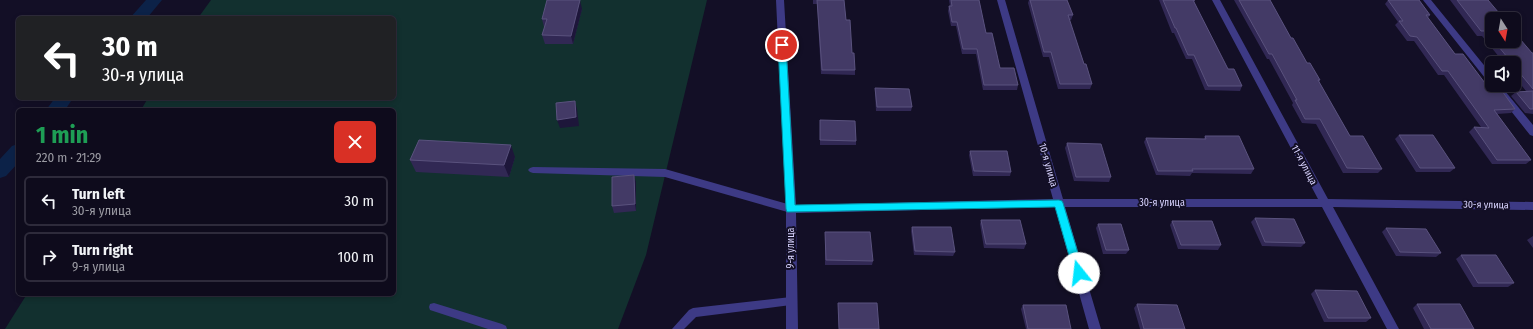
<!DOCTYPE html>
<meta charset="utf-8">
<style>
:root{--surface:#0e0b1c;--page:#171425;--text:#f1f3f6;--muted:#9b9ba3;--line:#2e2b3b}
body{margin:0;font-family:"Fira Sans Condensed",sans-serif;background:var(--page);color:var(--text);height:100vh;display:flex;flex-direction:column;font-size:15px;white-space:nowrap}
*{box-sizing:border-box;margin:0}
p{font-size:13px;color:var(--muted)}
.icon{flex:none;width:22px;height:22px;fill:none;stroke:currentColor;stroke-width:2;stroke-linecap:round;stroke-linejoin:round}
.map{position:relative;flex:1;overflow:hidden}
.drawer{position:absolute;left:16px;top:108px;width:380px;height:188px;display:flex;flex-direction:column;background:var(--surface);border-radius:6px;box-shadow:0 2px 6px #0003,0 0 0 1px var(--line)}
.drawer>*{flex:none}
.banner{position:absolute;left:16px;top:16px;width:380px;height:84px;border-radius:6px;box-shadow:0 2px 6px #0003,0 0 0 1px var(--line);background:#202124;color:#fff;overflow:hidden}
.needle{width:26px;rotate:169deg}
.buttons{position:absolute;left:1485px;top:12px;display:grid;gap:8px}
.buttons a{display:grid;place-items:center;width:36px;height:36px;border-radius:6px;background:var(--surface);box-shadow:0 2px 6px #0003,0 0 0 1px var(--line);font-size:20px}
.pin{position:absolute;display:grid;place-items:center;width:34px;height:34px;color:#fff;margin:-17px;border:2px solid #fff;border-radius:50%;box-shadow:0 1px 4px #0007}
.me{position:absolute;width:44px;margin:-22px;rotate:344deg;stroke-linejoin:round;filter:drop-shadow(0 0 3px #0008)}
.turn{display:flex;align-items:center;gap:14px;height:84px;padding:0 20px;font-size:18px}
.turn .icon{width:52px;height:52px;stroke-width:2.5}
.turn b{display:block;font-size:28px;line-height:34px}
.round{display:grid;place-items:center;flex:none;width:42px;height:42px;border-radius:6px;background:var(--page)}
.headline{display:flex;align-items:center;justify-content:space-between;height:68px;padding:0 20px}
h1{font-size:24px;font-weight:700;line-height:30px;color:#1e9e55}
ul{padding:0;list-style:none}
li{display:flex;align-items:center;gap:12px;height:50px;margin:0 8px 6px;padding:0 12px;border:2px solid var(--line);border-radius:6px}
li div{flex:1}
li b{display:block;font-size:15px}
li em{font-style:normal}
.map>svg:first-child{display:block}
.green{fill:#12302f}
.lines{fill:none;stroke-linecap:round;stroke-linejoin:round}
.canal{fill:#0c2248;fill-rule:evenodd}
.lane{fill:#3d3a85;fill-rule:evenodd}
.street{fill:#3d3a85;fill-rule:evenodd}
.wall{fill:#312854}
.shaded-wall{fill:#1d163a}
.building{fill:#433a66;stroke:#5a527e}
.route{fill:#00e5ff;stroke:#0095a6}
.labels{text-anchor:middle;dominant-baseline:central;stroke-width:4;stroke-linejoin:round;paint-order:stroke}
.street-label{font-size:10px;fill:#d9d4ff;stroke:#130f26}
</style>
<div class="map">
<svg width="1533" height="329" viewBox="0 0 1533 329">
<rect width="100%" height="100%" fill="#130f26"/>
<path class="green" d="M211,0H707L646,255L618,329H5L27,294H394V110H141L148,98H394V18H198Z"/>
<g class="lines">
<path class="canal" d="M146,0H162L147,18H130Z
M55,98H73L65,110H46Z
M18,144V163L6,176L0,178V159L12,146Z"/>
<path class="lane" d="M533,167L665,169L791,205L794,206L796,209L794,212L791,213L665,177L533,173L530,172L528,170L530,168Z
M791,297L795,298L796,301L795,304L791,305L696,317L684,329H672L689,310L693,308Z
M434,303L502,324L506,326L507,329H488L430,310L429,307L430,304Z"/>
<path class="street" d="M776,0H784L796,205L1053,199L997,0H1005L1063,199H1318L1212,0H1220L1328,199L1533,202V210L1333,207L1399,329H1387L1322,207H1065L1101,329H1089L1055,207L796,213L798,329H786V209Z
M1423,0H1431L1492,75V85H1500L1533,125V136L1530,135L1492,87L1491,84L1489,83Z"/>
</g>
<path class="wall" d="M813,0H844L846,20L855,70V75L821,74L817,4H813Z
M949,0H979L986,33L1000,68L1018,85L1017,90H983L976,54H962L956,26H951L948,11L949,6H950Z
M1029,0H1067L1073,15L1071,20H1069L1084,64L1092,84L1090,89H1058L1049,57H1043L1028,3Z
M1159,0H1195L1194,2L1228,69L1242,86L1240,91L1205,90L1192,59H1186L1174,33H1172Z
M1234,0H1270L1291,38L1307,63L1320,80L1319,82L1350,136L1382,169L1378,173H1343L1316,124L1302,123L1292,105L1293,103L1269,59H1267Z
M1388,0H1419L1430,15L1428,18L1455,54L1491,91L1515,109L1511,113L1497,114L1531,160L1526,164H1492L1469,132L1474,127H1481L1444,75H1438L1414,41H1407L1395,25L1398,22L1385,4Z
M1450,0H1488L1492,19V41H1514L1532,53H1533V114L1525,113L1511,96L1516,92L1526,91L1514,76V63H1504L1482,36H1477Z
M582,9L573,44H545L542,35L545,27H544L542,19Z
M875,88L912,107L911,111H876L875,93Z
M820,120L856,141V145H820Z
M1399,135L1455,168L1450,172H1416L1395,139Z
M1205,136L1254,169L1251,174L1192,173L1190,176L1156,175L1144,142L1146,138L1204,139Z
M1067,143L1111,177L1109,182L1074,181L1065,148Z
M970,151L1011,172L1010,176H973L969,155Z
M515,157L509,177L416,172L410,160Z
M636,182V211L614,213L612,206Z
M1255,218L1305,243L1301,247L1262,246L1251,222Z
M981,220L1026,244L1024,249L984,248L980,224Z
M1172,221L1221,245L1218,250L1178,249L1170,225Z
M1098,224L1129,250L1126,254H1103L1096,228Z
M912,227L955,252L953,256L914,255L911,231Z
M1386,228L1441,253L1436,257L1396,256L1382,232Z
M825,232L873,261L872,265H825Z
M1533,236V248L1527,240Z
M1461,255L1514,283L1508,287H1473L1456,259Z
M1315,290L1371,318L1366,322H1324L1311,294Z
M838,303L879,329H839L838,307Z
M1137,304L1185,329H1140L1134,308Z
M1417,304L1474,329H1424L1413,308Z
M1023,305L1071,329H1026L1021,309Z"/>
<path class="shaded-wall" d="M580,0L582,9L573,44L571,36Z
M575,101L577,109L579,126L560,128L557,120Z
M511,145L515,157L509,177L504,165Z
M634,175L636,182V211L635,204Z"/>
<path class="building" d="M547,0H580L571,36L542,35L547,19H542Z
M817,0H844L846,20H850L852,53H854L855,70H822Z
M951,0H979L986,33H992L1000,68H1014L1018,85H984L977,49H963L957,22H952L949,6H952Z
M1030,0H1067L1073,15H1068L1084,64H1086L1092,84H1060L1051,52H1044Z
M1163,0H1195H1193L1228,69H1234L1242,86H1208L1194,55H1188L1176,28H1175Z
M1239,0H1270L1291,38H1293L1307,63H1310L1320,80H1318L1350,136H1363L1382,169L1347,168L1320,119H1305L1295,100H1297L1272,54H1269Z
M1388,0H1419L1430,15H1426L1455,54H1463L1491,91H1502L1515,109L1494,110L1531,160H1497L1474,127L1489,128L1448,71H1442L1417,37L1410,36L1399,21H1403Z
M1457,0H1488L1504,19H1492V38L1486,31H1481Z
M1514,32L1532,53H1533V89L1514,66V63H1512L1494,41H1514Z
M875,88L909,89L912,107H877Z
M1533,91V109H1530L1516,92Z
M575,101L576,117L557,120L556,103Z
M820,120L855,121L856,141L820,140Z
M1399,135H1433L1455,168H1420Z
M1205,136H1239L1254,169H1192L1193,171H1158L1146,138L1206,139Z
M419,140L511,145L504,165L410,160Z
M1067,143L1101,144L1111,177H1076Z
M970,151H1007L1011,172L974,171Z
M634,175L635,204L612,206V177Z
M1255,218L1294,219L1305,243L1265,242Z
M981,220H1020L1026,244H986Z
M1172,221H1212L1221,245H1181Z
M1098,224H1121L1129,250H1106Z
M912,227H951L955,252L915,251Z
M1386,228L1426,229L1441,253L1400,252Z
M825,232H870L873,261L826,260Z
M1461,255H1496L1514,283H1478Z
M1315,290L1357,291L1371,318H1328Z
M838,303H877L879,329H839Z
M1137,304L1177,305L1185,329H1144Z
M1417,304H1460L1474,329H1431Z
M1023,305H1066L1071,329H1028Z"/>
<path class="route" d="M782,42L786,45L795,205L1059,200L1062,201L1063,203L1084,273L1082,276L1079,277L1075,276L1074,273L1055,207L787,212L786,209L778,45Z"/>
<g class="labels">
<g class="street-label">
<text transform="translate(1048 165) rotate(74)">10-я улица</text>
<text transform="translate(1304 165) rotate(62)">11-я улица</text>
<text x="1162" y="203">30-я улица</text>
<text transform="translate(1486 205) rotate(1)">30-я улица</text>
<text transform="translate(791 248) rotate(-90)">9-я улица</text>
</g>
</g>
</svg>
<div class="buttons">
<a><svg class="needle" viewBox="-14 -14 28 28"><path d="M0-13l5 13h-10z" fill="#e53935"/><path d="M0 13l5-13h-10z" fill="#9b9ba3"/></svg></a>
<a><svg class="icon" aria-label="sound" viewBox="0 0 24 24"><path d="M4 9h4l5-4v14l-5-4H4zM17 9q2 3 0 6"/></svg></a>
</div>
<div class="pin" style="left:782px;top:45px;background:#d93025"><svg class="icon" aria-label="arrive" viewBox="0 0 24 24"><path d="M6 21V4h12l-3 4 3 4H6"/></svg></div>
<svg class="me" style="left:1079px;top:273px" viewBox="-20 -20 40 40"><circle r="19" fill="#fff"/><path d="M0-13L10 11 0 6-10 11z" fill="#00e5ff"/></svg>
<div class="banner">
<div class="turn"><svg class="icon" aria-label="left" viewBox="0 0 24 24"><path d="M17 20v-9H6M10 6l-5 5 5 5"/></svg><div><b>30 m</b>30-я улица</div></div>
</div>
<section class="drawer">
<div class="headline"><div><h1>1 min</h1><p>220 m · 21:29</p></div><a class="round" style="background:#d93025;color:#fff"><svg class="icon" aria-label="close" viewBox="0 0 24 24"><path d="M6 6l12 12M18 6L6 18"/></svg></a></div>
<ul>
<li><svg class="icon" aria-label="left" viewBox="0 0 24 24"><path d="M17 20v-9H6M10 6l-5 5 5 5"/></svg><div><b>Turn left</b><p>30-я улица</p></div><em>30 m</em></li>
<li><svg class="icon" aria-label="right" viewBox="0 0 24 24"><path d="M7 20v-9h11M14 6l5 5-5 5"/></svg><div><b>Turn right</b><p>9-я улица</p></div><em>100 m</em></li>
</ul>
</section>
</div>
